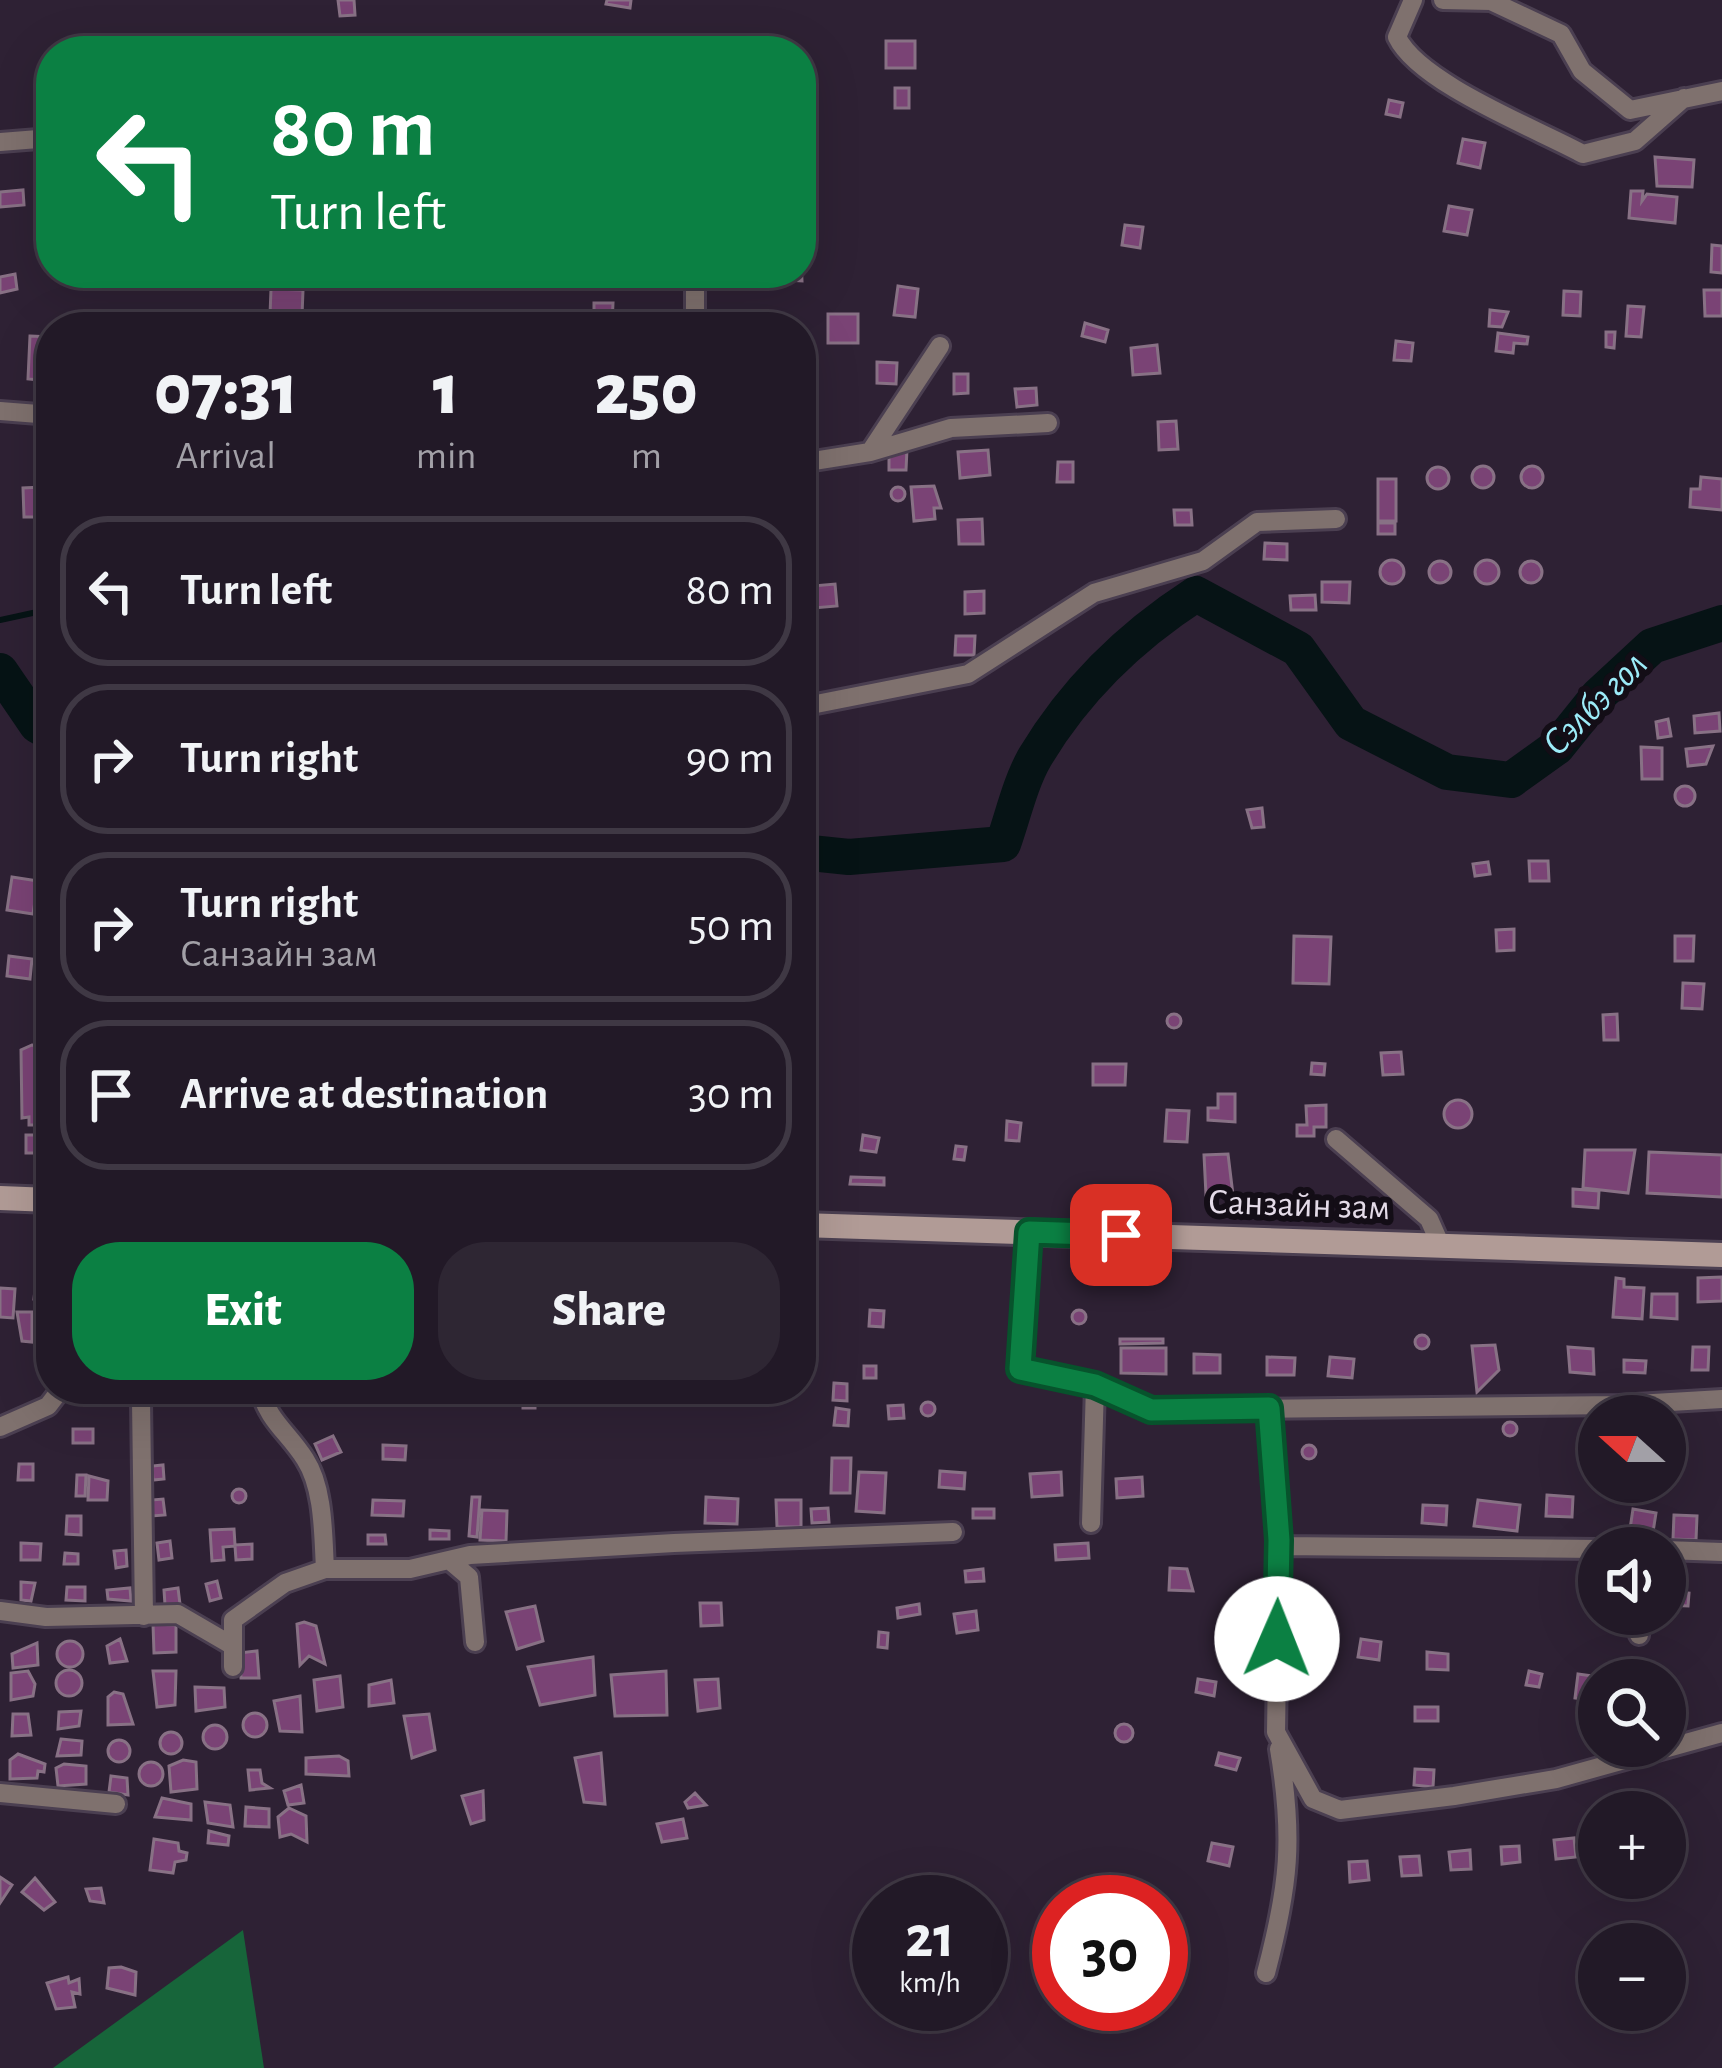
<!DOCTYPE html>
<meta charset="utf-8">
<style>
:root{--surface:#221927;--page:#2e2633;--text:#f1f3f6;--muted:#a2a0a7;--line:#3f3844;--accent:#0b8043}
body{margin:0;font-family:"Alegreya Sans",sans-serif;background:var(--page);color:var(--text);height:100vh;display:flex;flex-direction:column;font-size:45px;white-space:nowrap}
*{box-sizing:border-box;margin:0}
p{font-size:39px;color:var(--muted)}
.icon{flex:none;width:66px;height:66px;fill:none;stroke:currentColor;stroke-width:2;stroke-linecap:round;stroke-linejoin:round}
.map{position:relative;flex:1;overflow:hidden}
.details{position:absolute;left:36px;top:312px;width:780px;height:1092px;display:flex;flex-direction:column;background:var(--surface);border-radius:48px;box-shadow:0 12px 48px #0002,0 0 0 3px var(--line)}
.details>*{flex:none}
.guide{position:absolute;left:36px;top:36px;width:780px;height:252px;border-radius:48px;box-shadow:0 12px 48px #0002,0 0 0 3px var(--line);background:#0b8043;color:#fff;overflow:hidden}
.needle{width:78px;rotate:291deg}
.buttons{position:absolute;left:1578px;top:1395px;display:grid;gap:24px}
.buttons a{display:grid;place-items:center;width:108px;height:108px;border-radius:50%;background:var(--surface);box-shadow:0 12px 48px #0002,0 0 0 3px var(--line);font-size:60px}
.speed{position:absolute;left:852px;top:1875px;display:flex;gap:24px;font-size:60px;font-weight:700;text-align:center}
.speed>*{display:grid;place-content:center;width:156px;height:156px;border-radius:50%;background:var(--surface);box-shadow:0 12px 48px #0002,0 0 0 3px var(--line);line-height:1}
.speed small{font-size:30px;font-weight:400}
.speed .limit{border:18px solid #d22;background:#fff;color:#111}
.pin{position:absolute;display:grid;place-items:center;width:102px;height:102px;color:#fff;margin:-51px;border-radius:24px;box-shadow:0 6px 18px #0006}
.me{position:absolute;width:132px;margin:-66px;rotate:1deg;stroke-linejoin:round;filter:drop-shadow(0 0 9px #0008)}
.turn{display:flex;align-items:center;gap:42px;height:252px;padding:0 36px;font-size:54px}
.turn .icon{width:156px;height:156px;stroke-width:2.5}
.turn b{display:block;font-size:84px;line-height:102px}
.eta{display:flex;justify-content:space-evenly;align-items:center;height:204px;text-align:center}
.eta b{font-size:72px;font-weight:800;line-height:84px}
.primary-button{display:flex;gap:24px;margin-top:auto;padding:24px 36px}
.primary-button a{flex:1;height:138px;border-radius:48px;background:var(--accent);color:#fff;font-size:48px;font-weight:800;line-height:138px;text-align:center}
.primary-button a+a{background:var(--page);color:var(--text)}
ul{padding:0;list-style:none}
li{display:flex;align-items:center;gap:36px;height:150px;margin:0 24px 18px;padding:0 12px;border:6px solid var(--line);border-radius:48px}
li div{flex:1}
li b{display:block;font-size:45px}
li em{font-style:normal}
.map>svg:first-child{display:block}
.forest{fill:#17653a}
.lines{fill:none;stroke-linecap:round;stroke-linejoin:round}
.stream{stroke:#061315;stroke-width:6}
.river{stroke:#061315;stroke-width:36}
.building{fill:#7a4375;stroke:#887185;stroke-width:3}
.street-casing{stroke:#4b3f51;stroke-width:24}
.secondary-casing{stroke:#4b3f51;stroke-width:30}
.street{stroke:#7f716e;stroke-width:18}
.secondary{stroke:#b19b96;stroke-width:24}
.route-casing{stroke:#07532c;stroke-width:30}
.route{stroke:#0b8043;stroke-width:21}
.labels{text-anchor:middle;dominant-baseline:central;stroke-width:12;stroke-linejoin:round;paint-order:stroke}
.street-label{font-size:36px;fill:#e4dbe8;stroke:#130d16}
.water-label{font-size:39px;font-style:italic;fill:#9cebf8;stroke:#130d16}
</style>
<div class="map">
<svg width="1722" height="2068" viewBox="0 0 1722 2068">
<rect width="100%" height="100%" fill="#2e2134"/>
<path class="forest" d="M243,1930L264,2068H53Z"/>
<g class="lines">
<path class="stream" d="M0,620L51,609"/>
<path class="river" d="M0,671L37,725L51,733
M801,852L849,857L1003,844C1013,816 1020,783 1035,757C1075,690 1131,636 1196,594L1298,649L1351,723L1447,772L1511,780L1557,747L1598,696L1652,646L1722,623"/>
</g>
<path class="building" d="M338,0H354L355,15L340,16Z
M607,0H631L630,8L606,4Z
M886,41H915V68H886Z
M895,88H909V108H895Z
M1389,100L1403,103L1400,117L1386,114Z
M1463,139L1485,143L1480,168L1458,163Z
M1655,157L1694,160L1692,187L1657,186Z
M23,190L24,205L0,207V192Z
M1631,191H1643L1642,201L1647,194L1677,197L1675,223L1629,218Z
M1449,206L1472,210L1467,235L1444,231Z
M1125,225L1143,227L1140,248L1122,245Z
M1712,245L1722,246V273L1711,272Z
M801,261L802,281L770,279V273H801Z
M718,273H736L735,286H718Z
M15,274L17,289L0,293V277Z
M898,286L918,289L915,317L894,315Z
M271,289L303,290L302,316L270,315Z
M1704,290H1722V316H1705Z
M1564,291L1581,292L1580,316L1563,315Z
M594,303H613L612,325L594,324Z
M1628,306L1644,307L1641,337L1626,336Z
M1490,310L1508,312L1502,327L1489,326Z
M828,314H858V343H828Z
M1085,323L1108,330L1105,342L1082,336Z
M1606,332H1615L1614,348L1606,347Z
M1498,333L1528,337L1527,344L1514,343L1513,353L1496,351Z
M30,336L51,337V381L28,379Z
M1396,341L1413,343L1411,361L1394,360Z
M1157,345L1160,373L1133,375L1131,348Z
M877,362L897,363L896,384L877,383Z
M954,374H968V393L954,394Z
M1036,388L1037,405L1017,407L1015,389Z
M1176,421L1178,449L1159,450L1158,422Z
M889,449H907L906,470H889Z
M988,450L990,475L960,478L958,452Z
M1058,462H1073V482H1057Z
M1521 477a11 11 0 1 1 22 0a11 11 0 1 1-22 0Z
M1472 477a11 11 0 1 1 22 0a11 11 0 1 1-22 0Z
M1427 478a11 11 0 1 1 22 0a11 11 0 1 1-22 0Z
M1701,477L1722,479V510L1690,507L1691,489H1700Z
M1378,479H1396V521H1378Z
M934,486L941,508H934L935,519L914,521L911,487Z
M42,487L43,517H24L23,488Z
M891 494a7 7 0 1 1 14 0a7 7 0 1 1-14 0Z
M1174,510H1191L1192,525H1175Z
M982,519L983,544H959L958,520Z
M1378,523H1395V534H1378Z
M1265,543L1287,544V560L1264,559Z
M1475 572a12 12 0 1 1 24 0a12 12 0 1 1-24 0Z
M1380 572a12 12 0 1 1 24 0a12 12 0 1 1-24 0Z
M1520 572a11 11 0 1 1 22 0a11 11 0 1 1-22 0Z
M1429 572a11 11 0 1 1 22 0a11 11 0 1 1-22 0Z
M1322,582H1350L1349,603L1322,602Z
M835,584L837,606L814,608L812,586Z
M984,591V613L965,614V592Z
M1315,595L1316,610H1291L1290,596Z
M956,636H975L974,655H955Z
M1719,713L1720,731L1695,733L1694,716Z
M1668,719L1671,736L1658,738L1656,722Z
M1713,746L1706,764L1688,766L1686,749Z
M1641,747L1662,748V779H1642Z
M1675 796a10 10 0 1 1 20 0a10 10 0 1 1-20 0Z
M1262,808L1264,827L1252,828L1247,810Z
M1529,861H1548L1549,881H1530Z
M1488,862L1490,874L1475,876L1473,864Z
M12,877L38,881L33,914L7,910Z
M1514,929V950L1497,951L1496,930Z
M1294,936L1331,937L1329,984L1293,983Z
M1675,936H1694L1693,961H1675Z
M9,956L32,959L30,979L7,976Z
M1683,983L1704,984L1702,1009L1682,1008Z
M1617,1014L1618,1040H1604L1603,1015Z
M1167 1021a7 7 0 1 1 14 0a7 7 0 1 1-14 0Z
M32,1045L49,1047L50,1114L42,1115L41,1125H29V1117L22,1118L21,1050Z
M1401,1052L1403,1074L1383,1075L1381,1053Z
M1312,1063L1325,1064L1324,1075L1311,1074Z
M1093,1064H1126L1125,1085H1093Z
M1218,1094H1235V1122L1208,1120V1108H1218Z
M1444 1114a14 14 0 1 1 28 0a14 14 0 1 1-28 0Z
M1326,1105V1127H1314V1136H1297V1125H1307L1306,1106Z
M1167,1110L1189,1111L1187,1142L1165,1141Z
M1007,1121L1021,1123L1019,1141L1006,1140Z
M26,1135H46V1153H26Z
M863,1135L879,1138L876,1152L861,1150Z
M956,1146L966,1147L964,1160L954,1159Z
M1585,1150H1635L1628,1193L1583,1188Z
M1649,1152L1722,1155V1197L1647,1193Z
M1228,1154L1233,1195H1206L1204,1155Z
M851,1177L884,1178V1185L850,1184Z
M1573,1189L1599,1191L1598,1208L1573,1206Z
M1099,1246H1112L1110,1268H1098Z
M1722,1277V1301L1698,1302V1278Z
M1616,1278L1624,1279V1287L1644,1288L1642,1319L1613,1317Z
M0,1288L15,1289L13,1318L0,1317Z
M35,1289L51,1290V1300L34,1299Z
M1652,1294H1677V1319L1651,1317Z
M870,1310L884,1311L883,1327L869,1326Z
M1072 1317a7 7 0 1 1 14 0a7 7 0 1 1-14 0Z
M17,1312H32V1342L22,1341Z
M1415 1342a7 7 0 1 1 14 0a7 7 0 1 1-14 0Z
M1120,1339H1163V1343L1120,1344Z
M1495,1345L1499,1370L1477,1392L1472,1346Z
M1568,1347L1593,1349L1594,1374L1570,1372Z
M1693,1347H1709L1708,1370H1692Z
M1121,1348H1166V1374L1121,1373Z
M1194,1354L1220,1355V1373H1194Z
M1267,1357L1295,1358L1294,1375H1267Z
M1330,1357L1354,1359L1352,1378L1328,1376Z
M1624,1360L1646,1361L1645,1373L1624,1372Z
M864,1366H876V1378H864Z
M834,1383L847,1384V1401L833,1400Z
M523,1389H535V1408H523Z
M684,1389H700V1402H685Z
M733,1389H748V1402H734Z
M754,1389H770L769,1402H754Z
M921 1409a7 7 0 1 1 14 0a7 7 0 1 1-14 0Z
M903,1405L904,1418L889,1419L888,1406Z
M836,1408L849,1410L848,1426L834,1425Z
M1503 1429a7 7 0 1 1 14 0a7 7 0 1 1-14 0Z
M73,1429H93V1443H73Z
M333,1436L341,1452L322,1460L315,1444Z
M383,1445L406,1446L405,1460L383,1459Z
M1302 1452a7 7 0 1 1 14 0a7 7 0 1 1-14 0Z
M832,1458H851L850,1493H831Z
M19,1464H33V1480H18Z
M163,1465L164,1479L153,1480L152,1466Z
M940,1471L965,1473L964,1489L939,1487Z
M859,1472L886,1473L884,1513L856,1511Z
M1061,1472L1062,1495L1032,1497L1030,1474Z
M77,1475H86L85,1496H76Z
M89,1476L108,1481L107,1500H88Z
M1142,1477L1143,1496L1117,1498L1116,1479Z
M232 1496a7 7 0 1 1 14 0a7 7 0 1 1-14 0Z
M1547,1495L1573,1497L1572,1517L1546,1516Z
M472,1497H480L477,1537L469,1536Z
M706,1497L738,1499L737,1524L705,1523Z
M163,1499L165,1515L152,1516L151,1500Z
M373,1500L404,1501L403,1516L372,1515Z
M776,1500H801V1527H777Z
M1478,1500L1520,1505L1517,1531L1474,1526Z
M1423,1505L1447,1506L1446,1525L1422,1523Z
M828,1508L829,1522L812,1523L811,1509Z
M973,1509H994V1518H973Z
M1633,1509L1656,1513L1653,1532L1630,1529Z
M482,1510L507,1511L506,1541L480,1540Z
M1674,1515L1697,1516L1696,1540L1673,1539Z
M67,1516H81V1535L66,1534Z
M234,1529L235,1545L252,1544V1559L236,1560L235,1546L223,1547L224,1560L212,1561L210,1530Z
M430,1530L449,1531V1539H430Z
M368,1535H385L386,1544H368Z
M170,1541L172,1558L159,1560L157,1543Z
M21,1543L41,1544L40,1560H21Z
M1088,1543L1089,1558L1056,1560L1055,1545Z
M126,1550L127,1566L116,1568L114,1551Z
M65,1553L78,1554V1564H64Z
M1170,1568L1187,1569L1193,1591L1169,1590Z
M983,1569L984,1581L966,1582L965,1571Z
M217,1581L221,1598L210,1601L206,1584Z
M21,1582L35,1583L31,1601L21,1600Z
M67,1587H85V1601L66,1600Z
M130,1588L131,1601L108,1599L107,1590Z
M178,1588L180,1604L165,1605L164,1590Z
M1665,1591L1689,1593L1688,1606L1665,1605Z
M700,1603H721L722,1625L701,1626Z
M919,1604L920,1614L898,1618L897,1608Z
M535,1606L543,1641L517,1649L506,1612Z
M976,1611L978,1630L957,1633L954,1614Z
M1301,1613L1332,1619L1334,1656L1298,1651Z
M304,1622L316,1626L325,1664L309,1656L300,1665L297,1624Z
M153,1624L176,1625V1652L154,1653Z
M879,1632L888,1633L887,1648L878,1647Z
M120,1639L127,1661L110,1663L107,1646Z
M1361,1639L1381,1642L1379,1660L1358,1657Z
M57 1654a13 13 0 1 1 26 0a13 13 0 1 1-26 0Z
M37,1643L38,1665L13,1668L12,1654Z
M257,1651L259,1678H241L239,1653Z
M1427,1652L1448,1654V1670L1427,1669Z
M593,1657L595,1695L540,1705L528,1667Z
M56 1683a13 13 0 1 1 26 0a13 13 0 1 1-26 0Z
M28,1671L35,1684L33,1696L11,1700V1673Z
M153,1671H176L175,1705L157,1707Z
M666,1671L667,1715L615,1716L611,1675Z
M1529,1671L1542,1674L1539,1687L1526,1685Z
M1578,1674L1600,1677L1596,1701L1575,1698Z
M340,1676L343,1707L317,1711L314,1680Z
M718,1679L720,1708L698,1711L695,1680Z
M1198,1679L1216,1682L1214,1696L1196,1692Z
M391,1680L394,1703L369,1706V1685Z
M195,1687L224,1688L225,1707L196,1711Z
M114,1692L123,1694L133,1724L108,1725V1697Z
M300,1696L302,1732L280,1731L274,1701Z
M1415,1707H1438V1721H1415Z
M81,1711L79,1726L58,1729L59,1712Z
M243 1725a12 12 0 1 1 24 0a12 12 0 1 1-24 0Z
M13,1714H28L31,1735L12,1736Z
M429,1714L435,1750L412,1758L404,1716Z
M1115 1733a9 9 0 1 1 18 0a9 9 0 1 1-18 0Z
M203 1737a12 12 0 1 1 24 0a12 12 0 1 1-24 0Z
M160 1743a11 11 0 1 1 22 0a11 11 0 1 1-22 0Z
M61,1739L82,1741L81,1755L57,1756Z
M108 1751a11 11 0 1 1 22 0a11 11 0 1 1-22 0Z
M601,1753L605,1804L584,1802L575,1758Z
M1219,1753L1240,1758L1236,1770L1216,1765Z
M18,1754L45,1764L44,1772L38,1771L37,1778L10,1779V1760Z
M339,1756L348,1761L349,1776L306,1774V1758Z
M183,1760L196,1762L197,1789L171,1792L169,1766Z
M139 1774a12 12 0 1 1 24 0a12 12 0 1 1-24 0Z
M64,1764L86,1766V1784L58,1786L56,1768Z
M1415,1769L1434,1770L1433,1787L1414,1785Z
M248,1770H260L262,1783L270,1788L250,1790Z
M111,1776L127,1778L128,1795L109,1792Z
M301,1785L304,1803L288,1805L284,1791Z
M483,1791L484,1820L471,1824L462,1796Z
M695,1793L706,1805L688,1808L685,1802Z
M162,1798L191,1804V1820L155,1817Z
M205,1802L230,1805L233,1827L208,1823Z
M246,1807L269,1809V1827L245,1826Z
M289,1808L306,1816L307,1842L291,1834L280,1837L278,1817Z
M683,1819L687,1838L662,1842L657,1824Z
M209,1831L229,1836L228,1845L208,1843Z
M1574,1838L1576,1857L1556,1859L1554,1840Z
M154,1839L178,1843L179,1851L187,1853L186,1860L175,1862L173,1873L150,1870Z
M1212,1843L1233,1847L1229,1866L1208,1861Z
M1519,1846L1520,1862L1502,1864L1501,1847Z
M1470,1850L1471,1869L1451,1870L1449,1852Z
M1419,1856L1421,1875L1402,1876L1400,1857Z
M1367,1861L1369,1880L1350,1882L1349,1862Z
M0,1877L12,1885L0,1903Z
M35,1878L55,1902L44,1910L22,1892Z
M101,1888L104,1903L90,1901L86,1889Z
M121,1967L136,1972L135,1995L107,1988L109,1968Z
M68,1977L69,1983L79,1979L80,1994L72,1992L75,2007L56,2009L47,1983Z"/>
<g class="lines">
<g class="street-casing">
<path id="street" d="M1413,0L1397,37C1419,83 1535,128 1583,154L1635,141L1684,98
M1443,0L1491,1L1561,34L1582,71L1630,110L1722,91
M0,142L51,138
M695,273V327
M0,411L51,415
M870,452L951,428L1048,423
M801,463L870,452L940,346
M801,707L968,674L1094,593L1203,561L1257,522L1336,519
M1336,1139L1429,1219L1441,1246
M1029,1232L1020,1369L1095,1385L1151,1410L1619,1405L1722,1399
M132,1389L141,1401L144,1616
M260,1389C268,1421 288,1432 305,1459C324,1488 323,1535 325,1569H410L470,1555L674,1543L953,1532
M1269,1409L1279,1539L1276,1732L1313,1799L1340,1810L1454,1796L1556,1779L1722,1733
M0,1427L48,1406L61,1389
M1091,1523L1095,1385
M1279,1546L1599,1549
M1665,1550L1722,1552
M449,1560L469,1577L475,1642
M0,1611L46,1617L178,1614L233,1646
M1639,1635L1640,1614
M233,1667V1620L285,1583L325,1569
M0,1793L116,1804
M1266,1973C1289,1886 1294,1838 1279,1749"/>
</g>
<g class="secondary-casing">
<path id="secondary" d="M0,1198L51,1200
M801,1225L1722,1255"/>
</g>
<use href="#street" class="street"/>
<use href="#secondary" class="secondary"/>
</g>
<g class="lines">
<g class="route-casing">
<path id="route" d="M1121,1235L1029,1232L1020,1369L1095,1385L1151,1410L1269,1408L1279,1540L1277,1639"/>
</g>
<use href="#route" class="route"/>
</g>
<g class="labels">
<g class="street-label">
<text transform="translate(1299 1205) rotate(2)">Санзайн зам</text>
</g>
<g class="water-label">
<text transform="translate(1595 704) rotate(-45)">Сэлбэ гол</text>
</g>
</g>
</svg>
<div class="buttons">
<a><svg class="needle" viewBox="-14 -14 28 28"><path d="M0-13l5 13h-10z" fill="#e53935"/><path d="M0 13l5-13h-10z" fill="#a2a0a7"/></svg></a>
<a><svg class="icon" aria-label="sound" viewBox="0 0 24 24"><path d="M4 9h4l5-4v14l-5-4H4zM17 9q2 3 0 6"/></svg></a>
<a><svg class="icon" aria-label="search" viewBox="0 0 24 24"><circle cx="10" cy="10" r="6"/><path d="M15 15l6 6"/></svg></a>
<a>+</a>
<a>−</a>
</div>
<div class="speed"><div>21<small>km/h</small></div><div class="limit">30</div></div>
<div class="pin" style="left:1121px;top:1235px;background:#d93025"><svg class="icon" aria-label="arrive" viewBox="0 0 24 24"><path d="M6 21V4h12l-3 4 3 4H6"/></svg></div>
<svg class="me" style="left:1277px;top:1639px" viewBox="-20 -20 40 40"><circle r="19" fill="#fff"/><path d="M0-13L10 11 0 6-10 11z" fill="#0b8043"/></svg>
<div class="guide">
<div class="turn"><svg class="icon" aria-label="left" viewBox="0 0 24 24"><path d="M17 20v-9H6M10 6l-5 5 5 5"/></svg><div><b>80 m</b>Turn left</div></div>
</div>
<section class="details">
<div class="eta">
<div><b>07:31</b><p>Arrival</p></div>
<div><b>1</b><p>min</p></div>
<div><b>250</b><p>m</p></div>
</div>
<ul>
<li><svg class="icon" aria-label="left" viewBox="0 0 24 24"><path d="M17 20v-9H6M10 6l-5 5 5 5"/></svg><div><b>Turn left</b></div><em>80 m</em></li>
<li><svg class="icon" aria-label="right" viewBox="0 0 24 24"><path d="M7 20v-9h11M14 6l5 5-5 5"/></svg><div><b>Turn right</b></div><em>90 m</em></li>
<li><svg class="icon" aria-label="right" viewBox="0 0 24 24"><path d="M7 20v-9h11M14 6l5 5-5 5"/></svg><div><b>Turn right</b><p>Санзайн зам</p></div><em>50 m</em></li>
<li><svg class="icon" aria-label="arrive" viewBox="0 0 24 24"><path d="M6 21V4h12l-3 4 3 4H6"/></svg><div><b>Arrive at destination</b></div><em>30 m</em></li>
</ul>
<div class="primary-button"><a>Exit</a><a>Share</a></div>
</section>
</div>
